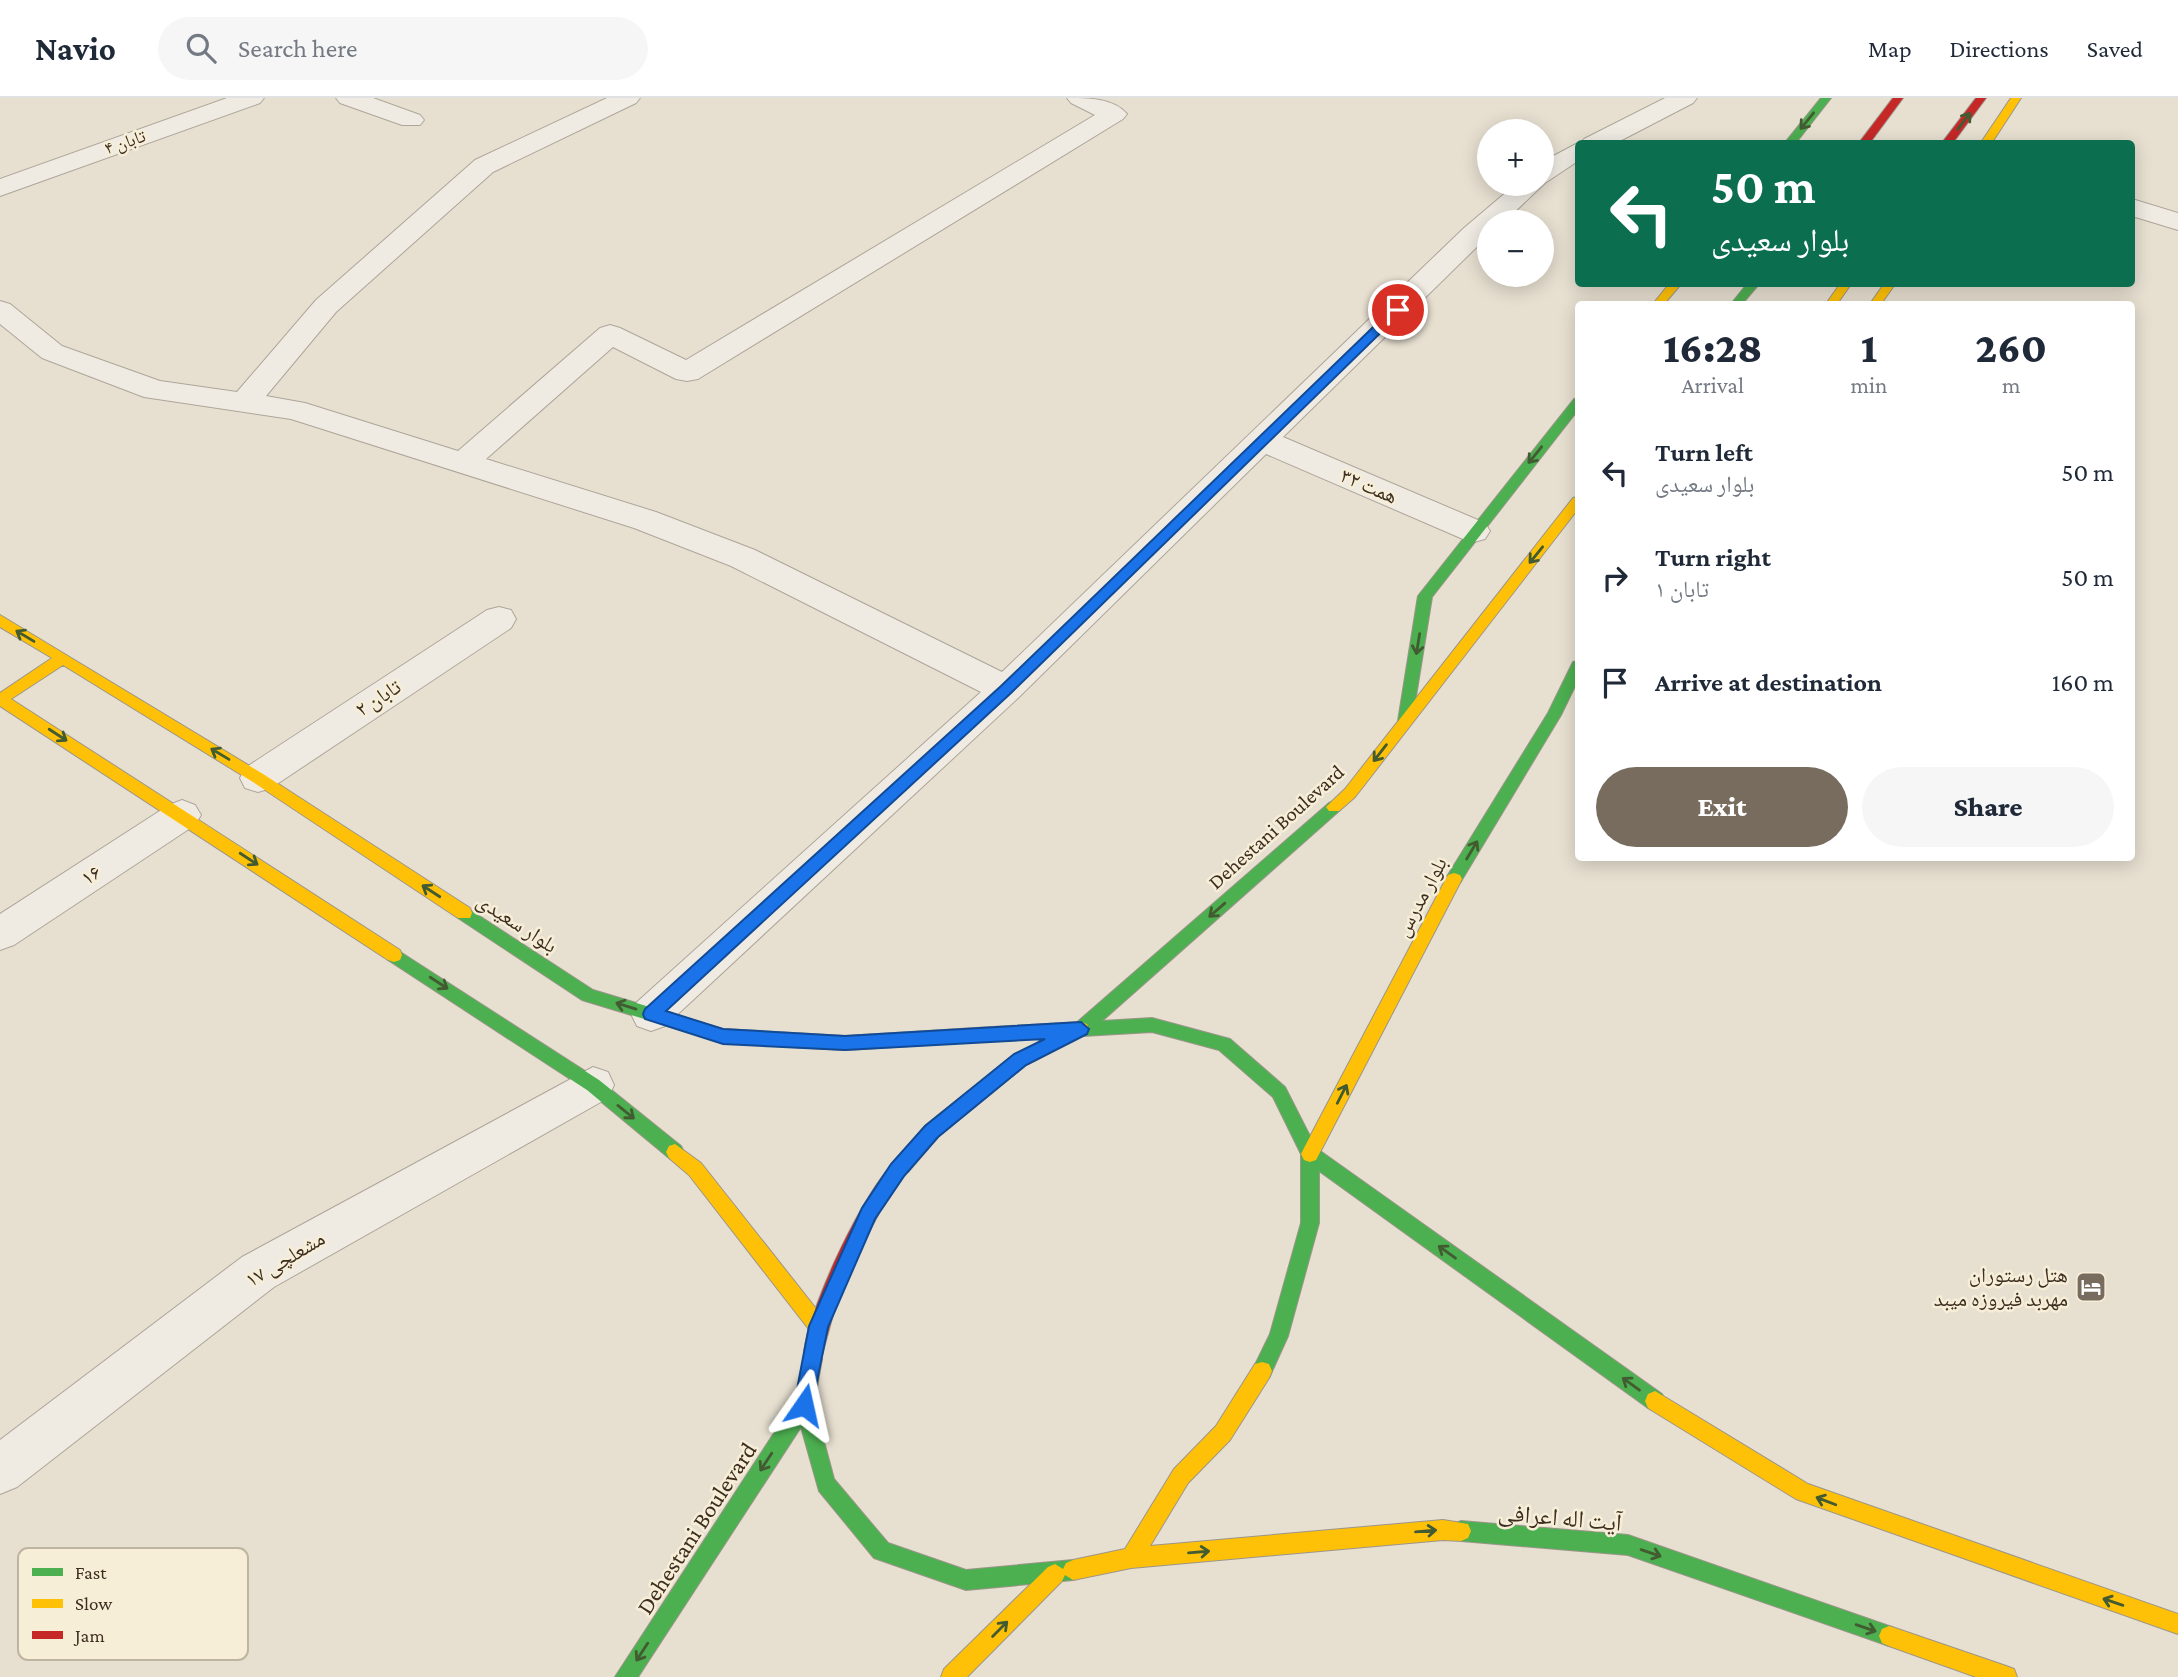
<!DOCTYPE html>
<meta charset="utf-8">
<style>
:root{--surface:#fff;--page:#f6f6f7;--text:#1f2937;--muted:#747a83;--line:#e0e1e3;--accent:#786c5e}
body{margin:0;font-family:"Crimson Pro","Noto Naskh Arabic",serif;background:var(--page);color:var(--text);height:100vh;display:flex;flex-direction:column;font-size:26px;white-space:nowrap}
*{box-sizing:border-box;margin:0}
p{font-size:23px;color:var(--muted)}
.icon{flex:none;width:38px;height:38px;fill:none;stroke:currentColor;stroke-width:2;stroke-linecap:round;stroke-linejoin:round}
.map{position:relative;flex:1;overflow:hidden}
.sheet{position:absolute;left:1575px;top:203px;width:560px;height:560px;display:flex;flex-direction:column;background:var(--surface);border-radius:7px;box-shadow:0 4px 18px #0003}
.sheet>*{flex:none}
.guide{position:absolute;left:1575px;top:42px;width:560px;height:147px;border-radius:7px;box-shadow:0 4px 18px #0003;background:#0b6e4f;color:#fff;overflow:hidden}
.fabs{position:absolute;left:1477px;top:21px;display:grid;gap:14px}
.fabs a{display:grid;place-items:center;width:77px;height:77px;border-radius:50%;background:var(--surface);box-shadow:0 4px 18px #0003;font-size:35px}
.pin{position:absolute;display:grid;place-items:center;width:60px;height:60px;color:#fff;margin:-30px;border:4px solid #fff;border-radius:50%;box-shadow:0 2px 7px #0007}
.me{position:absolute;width:77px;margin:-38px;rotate:11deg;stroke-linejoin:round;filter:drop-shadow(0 0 5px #0008)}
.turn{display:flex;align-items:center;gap:24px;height:147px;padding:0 21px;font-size:32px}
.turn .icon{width:91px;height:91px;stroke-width:2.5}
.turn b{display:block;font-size:49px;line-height:60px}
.eta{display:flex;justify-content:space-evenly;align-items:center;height:119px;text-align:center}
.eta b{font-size:42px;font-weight:800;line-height:49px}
.action{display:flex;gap:14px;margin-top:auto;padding:14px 21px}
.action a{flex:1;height:80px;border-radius:42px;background:var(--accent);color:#fff;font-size:28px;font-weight:800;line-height:80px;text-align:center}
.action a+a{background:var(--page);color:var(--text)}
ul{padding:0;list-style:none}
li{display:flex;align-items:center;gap:21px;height:105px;padding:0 21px}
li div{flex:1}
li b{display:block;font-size:26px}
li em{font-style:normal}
header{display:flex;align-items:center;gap:42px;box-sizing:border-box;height:98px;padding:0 35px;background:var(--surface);border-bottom:2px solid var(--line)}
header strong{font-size:33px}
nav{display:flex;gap:38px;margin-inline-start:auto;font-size:24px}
.search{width:490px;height:63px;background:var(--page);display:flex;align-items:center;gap:18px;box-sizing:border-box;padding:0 24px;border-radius:38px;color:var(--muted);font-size:26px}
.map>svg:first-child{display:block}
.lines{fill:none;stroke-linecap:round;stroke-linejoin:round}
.street-casing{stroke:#ada599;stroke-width:2}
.fast-casing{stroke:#9c958a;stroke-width:2}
.slow-casing{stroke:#9c958a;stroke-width:2}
.jam-casing{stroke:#9c958a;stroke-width:2}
.street{fill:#efebe3;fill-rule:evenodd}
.fast{fill:#4caf50;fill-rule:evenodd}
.slow{fill:#ffc107;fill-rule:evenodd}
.jam{fill:#c62828;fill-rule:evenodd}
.oneway{stroke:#425b31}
.route{fill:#1a73e8;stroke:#114b97;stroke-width:2}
.labels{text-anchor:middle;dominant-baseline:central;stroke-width:5;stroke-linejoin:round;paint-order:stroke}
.far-street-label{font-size:18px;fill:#3d2e20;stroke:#f7eed8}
.street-label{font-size:21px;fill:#3d2e20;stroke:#f7eed8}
.poi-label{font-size:21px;fill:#3d2e20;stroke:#f7eed8;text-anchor:end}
.near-street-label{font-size:24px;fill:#3d2e20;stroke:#f7eed8}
.key{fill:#f7eed8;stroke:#bfb4a1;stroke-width:2}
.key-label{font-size:19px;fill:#3d2e20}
</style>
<header>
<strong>Navio</strong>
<div class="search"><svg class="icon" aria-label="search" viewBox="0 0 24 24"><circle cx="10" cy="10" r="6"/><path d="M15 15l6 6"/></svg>Search here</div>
<nav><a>Map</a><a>Directions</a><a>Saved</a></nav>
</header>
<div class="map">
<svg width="2178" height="1579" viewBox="0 0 2178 1579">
<rect width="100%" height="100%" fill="#e7e0d1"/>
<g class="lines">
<g class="street-casing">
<path id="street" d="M227,0H264L260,5L0,98V81Z
M336,0H373L420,17L424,22L420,27H402L340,5Z
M607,0H640L636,5L493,74L336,214L266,298L305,305L458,353L600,230L610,227L620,230L686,262L1095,17L1071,5L1067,0C1087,0 1114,0 1127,16L1123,21L698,281L687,283L676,281L613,249L486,361L656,414L755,452L1002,574L1464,130L1516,86H1542V64L1578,45V63L1545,85L1504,124H1489V137L1283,339L1485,425L1490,433L1485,441L1474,444L1463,441L1266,356L1018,600L665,928L651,933L637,928L631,916L637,904L981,594L731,468L634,430L291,321L144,299L42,260L0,226V203L10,206L62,248L160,283L237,294L316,202L475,62Z
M1665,0H1697L1693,5L1614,46H1580L1584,41Z
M2132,101L2178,115V132L2132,118Z
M499,509L511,512L516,521L511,530L271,690L258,694L245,690L240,680L245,670L487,512Z
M182,702L195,707L201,717L195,727L14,847L0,852V816L169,707Z
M593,969L608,974L614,987L608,1000L274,1189L17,1389L0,1396V1342L242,1159Z"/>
</g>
<g class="fast-casing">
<path id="fast" d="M1821,0H1831L1795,46H1784Z
M1747,186H1759L1742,206H1731Z
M1578,300V312L1432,499L1412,623L1405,628L1400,627L1398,623L1418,498L1574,301Z
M1578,563V582L1561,617L1460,785H1448L1446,781L1448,777L1548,615L1573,564Z
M1334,703L1339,705L1342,709L1339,713L1102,923L1152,920L1230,941L1285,989L1316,1050L1662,1296L1665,1303L1662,1310L1655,1313L1648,1310L1319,1073V1125L1288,1238L1269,1280L1262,1282L1255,1280L1252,1273L1270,1236L1301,1125V1056L1273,999L1219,952L1152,934L1083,938L1026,967L938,1039L908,1074L902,1076L896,1074L893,1068L896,1062L926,1027L1014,957L1075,926L1329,705Z
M464,808L593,892L723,931L845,938L992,929L998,931L1000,936L998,941L992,943L845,952L723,945L582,902L458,820L456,815L458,810Z
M394,850L599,982L681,1048L684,1054L681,1060L675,1062L669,1060L587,992L388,862L386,857L388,852Z
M812,1252L819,1254L822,1261L814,1306L834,1381L888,1445L966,1472L1073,1462L1080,1465L1083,1472L1080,1479L1073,1482L966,1492L874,1460L819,1393L801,1329L638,1579H615L795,1303L805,1254Z
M1461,1423L1628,1437L1889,1528L1896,1531L1899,1538L1896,1545L1889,1548L1628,1457L1461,1443L1454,1440L1451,1433L1454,1426Z"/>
</g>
<g class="slow-casing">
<path id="slow" d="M2011,0H2021L1991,46H1980Z
M1669,186H1681L1664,206H1653Z
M1840,186H1851L1837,206H1826Z
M1884,186H1895L1881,206H1870Z
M1578,399V411L1355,699L1339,713H1329L1326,709L1345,691L1573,400Z
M0,517L263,676L470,810L472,815L470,820H458L253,684L63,567L11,601L400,852L402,857L400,862L394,864L388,862L0,608V595L52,560L0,529Z
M1454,775L1460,777L1462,781L1316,1062L1310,1064L1304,1062L1301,1056L1304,1050L1448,777Z
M1081,924L1087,926L1089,931L1087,936L1081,938L992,943L986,941L984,936L986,931L992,929Z
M675,1046L701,1065L825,1222L827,1228L825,1234L818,1237L811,1234L689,1077L669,1060L666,1054L669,1048Z
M1262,1264L1269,1266L1272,1273L1269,1280L1230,1342L1188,1385L1150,1448L1443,1422L1468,1426L1471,1433L1468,1440L1461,1443L1443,1442L1131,1470L1073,1482L1065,1477L1062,1483L967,1579H941L944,1571L1048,1469L1055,1466L1063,1471L1066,1465L1073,1462L1125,1451L1174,1371L1216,1328L1255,1266Z
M1655,1293L1808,1386L2178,1516V1536L1796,1401L1648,1310L1645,1303L1648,1296Z
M1889,1528L2006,1568L2014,1571L2017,1579H1976L1889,1548L1882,1545L1879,1538L1882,1531Z"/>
</g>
<g class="jam-casing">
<path id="jam" d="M1893,0H1903L1869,46H1858Z
M1976,0H1986L1952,46H1941Z
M902,1060L908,1062L911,1068L879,1115L853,1164L834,1213L819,1268L812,1270L805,1268C793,1239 872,1071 902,1060Z"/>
</g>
<use href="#street" class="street"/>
<use href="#fast" class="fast"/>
<use href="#slow" class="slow"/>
<use href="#jam" class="jam"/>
</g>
<defs><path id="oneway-shaft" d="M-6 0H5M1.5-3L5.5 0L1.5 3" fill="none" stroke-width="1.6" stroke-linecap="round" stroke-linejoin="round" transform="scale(1.75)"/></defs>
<g class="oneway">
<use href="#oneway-shaft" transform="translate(1807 23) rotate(129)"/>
<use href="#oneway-shaft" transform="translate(1964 23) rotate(-53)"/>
<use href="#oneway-shaft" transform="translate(1535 357) rotate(129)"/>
<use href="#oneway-shaft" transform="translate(1536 457) rotate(129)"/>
<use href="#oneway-shaft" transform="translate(25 538) rotate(-149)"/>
<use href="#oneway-shaft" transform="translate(1418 546) rotate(99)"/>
<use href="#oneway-shaft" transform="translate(58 637) rotate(33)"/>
<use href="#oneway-shaft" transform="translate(1380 655) rotate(128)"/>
<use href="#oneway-shaft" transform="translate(220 656) rotate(-149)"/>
<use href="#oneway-shaft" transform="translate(1472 752) rotate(-59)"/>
<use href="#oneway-shaft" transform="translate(249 761) rotate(33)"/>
<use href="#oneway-shaft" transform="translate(431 793) rotate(-147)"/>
<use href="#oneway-shaft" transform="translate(1217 812) rotate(139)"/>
<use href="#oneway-shaft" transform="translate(439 885) rotate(33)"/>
<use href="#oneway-shaft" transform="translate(626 908) rotate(-163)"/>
<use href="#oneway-shaft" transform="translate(1342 996) rotate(-63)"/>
<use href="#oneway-shaft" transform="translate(626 1014) rotate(39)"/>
<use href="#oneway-shaft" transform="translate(1447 1154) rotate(-144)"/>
<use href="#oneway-shaft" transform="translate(1631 1286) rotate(-144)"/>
<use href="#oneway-shaft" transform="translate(766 1364) rotate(123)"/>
<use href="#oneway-shaft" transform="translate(1826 1403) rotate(-159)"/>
<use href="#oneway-shaft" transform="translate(1426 1433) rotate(-5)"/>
<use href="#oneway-shaft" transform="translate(1199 1454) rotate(-5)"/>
<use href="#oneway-shaft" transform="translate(1651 1455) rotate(19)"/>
<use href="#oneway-shaft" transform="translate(2113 1504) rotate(-161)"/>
<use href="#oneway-shaft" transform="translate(1866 1530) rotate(19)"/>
<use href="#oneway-shaft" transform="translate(1000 1531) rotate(-45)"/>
<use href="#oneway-shaft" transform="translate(642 1554) rotate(123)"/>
</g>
<path class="route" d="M1394,209L1404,212L1011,595L666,913L723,931L845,938L1081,924L1089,931L1087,936L1026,967L938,1039L904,1078L875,1121L828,1229L811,1313L804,1316L797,1313L794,1307L809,1228L862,1110L891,1066L925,1028L1014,956L1045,941L845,952L723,946L645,921L643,916L645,911L1001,588Z"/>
<defs>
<g id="hotel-square" transform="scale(1.575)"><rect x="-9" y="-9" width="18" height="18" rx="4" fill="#786c5e" stroke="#f7eed8"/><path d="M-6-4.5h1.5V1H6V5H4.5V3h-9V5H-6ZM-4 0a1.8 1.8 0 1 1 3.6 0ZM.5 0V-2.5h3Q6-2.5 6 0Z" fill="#fff"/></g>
</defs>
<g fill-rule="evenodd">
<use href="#hotel-square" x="2091" y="1189"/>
</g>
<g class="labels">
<g class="far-street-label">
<text transform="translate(125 44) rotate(-19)">تابان ۴</text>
</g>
<g class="street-label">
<text transform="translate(1369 388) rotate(23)">همت ۳۲</text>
<text transform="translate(378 600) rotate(-33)">تابان ۲</text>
<text transform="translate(1276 729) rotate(-42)">Dehestani Boulevard</text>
<text transform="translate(91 777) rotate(-33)">۱۶</text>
<text transform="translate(1421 799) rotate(-62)">بلوار مدرس</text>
<text transform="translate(517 825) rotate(33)">بلوار سعیدی</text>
<text transform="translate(285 1161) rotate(-31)">مشعلچی ۱۷</text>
</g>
<g class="poi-label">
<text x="2068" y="1177">هتل رستوران<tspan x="2068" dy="24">مهربد فیروزه میبد</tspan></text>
</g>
<g class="near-street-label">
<text transform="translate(1560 1419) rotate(5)">آیت اله اعرافی</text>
<text transform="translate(696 1430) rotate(-57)">Dehestani Boulevard</text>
</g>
</g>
<rect x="18" y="1450" width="230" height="112" rx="10" class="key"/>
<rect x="32" y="1470" width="31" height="8" fill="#4caf50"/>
<rect x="32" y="1501" width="31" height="9" fill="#ffc107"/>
<rect x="32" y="1533" width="31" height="8" fill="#c62828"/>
<g class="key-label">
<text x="75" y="1481">Fast</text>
<text x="75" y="1512">Slow</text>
<text x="75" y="1544">Jam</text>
</g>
</svg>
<div class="fabs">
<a>+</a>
<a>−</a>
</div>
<div class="pin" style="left:1398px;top:212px;background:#d93025"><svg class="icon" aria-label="arrive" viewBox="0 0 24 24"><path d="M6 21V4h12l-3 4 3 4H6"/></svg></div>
<svg class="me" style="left:804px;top:1307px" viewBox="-20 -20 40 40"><path d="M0-17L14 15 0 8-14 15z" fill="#1a73e8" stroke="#fff" stroke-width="4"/></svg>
<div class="guide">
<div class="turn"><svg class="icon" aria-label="left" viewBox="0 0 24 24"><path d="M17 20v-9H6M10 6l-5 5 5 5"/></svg><div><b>50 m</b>بلوار سعیدی</div></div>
</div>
<section class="sheet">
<div class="eta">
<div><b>16:28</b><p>Arrival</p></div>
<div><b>1</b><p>min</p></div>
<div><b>260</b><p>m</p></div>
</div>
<ul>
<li><svg class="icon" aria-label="left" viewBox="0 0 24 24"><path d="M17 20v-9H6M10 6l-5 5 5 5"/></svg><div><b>Turn left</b><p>بلوار سعیدی</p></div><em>50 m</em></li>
<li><svg class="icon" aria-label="right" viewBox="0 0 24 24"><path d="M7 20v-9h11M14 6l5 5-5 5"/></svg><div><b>Turn right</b><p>تابان ۱</p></div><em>50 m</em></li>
<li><svg class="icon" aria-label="arrive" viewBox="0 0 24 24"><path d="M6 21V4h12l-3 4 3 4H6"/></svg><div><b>Arrive at destination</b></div><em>160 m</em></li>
</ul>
<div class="action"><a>Exit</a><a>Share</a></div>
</section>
</div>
